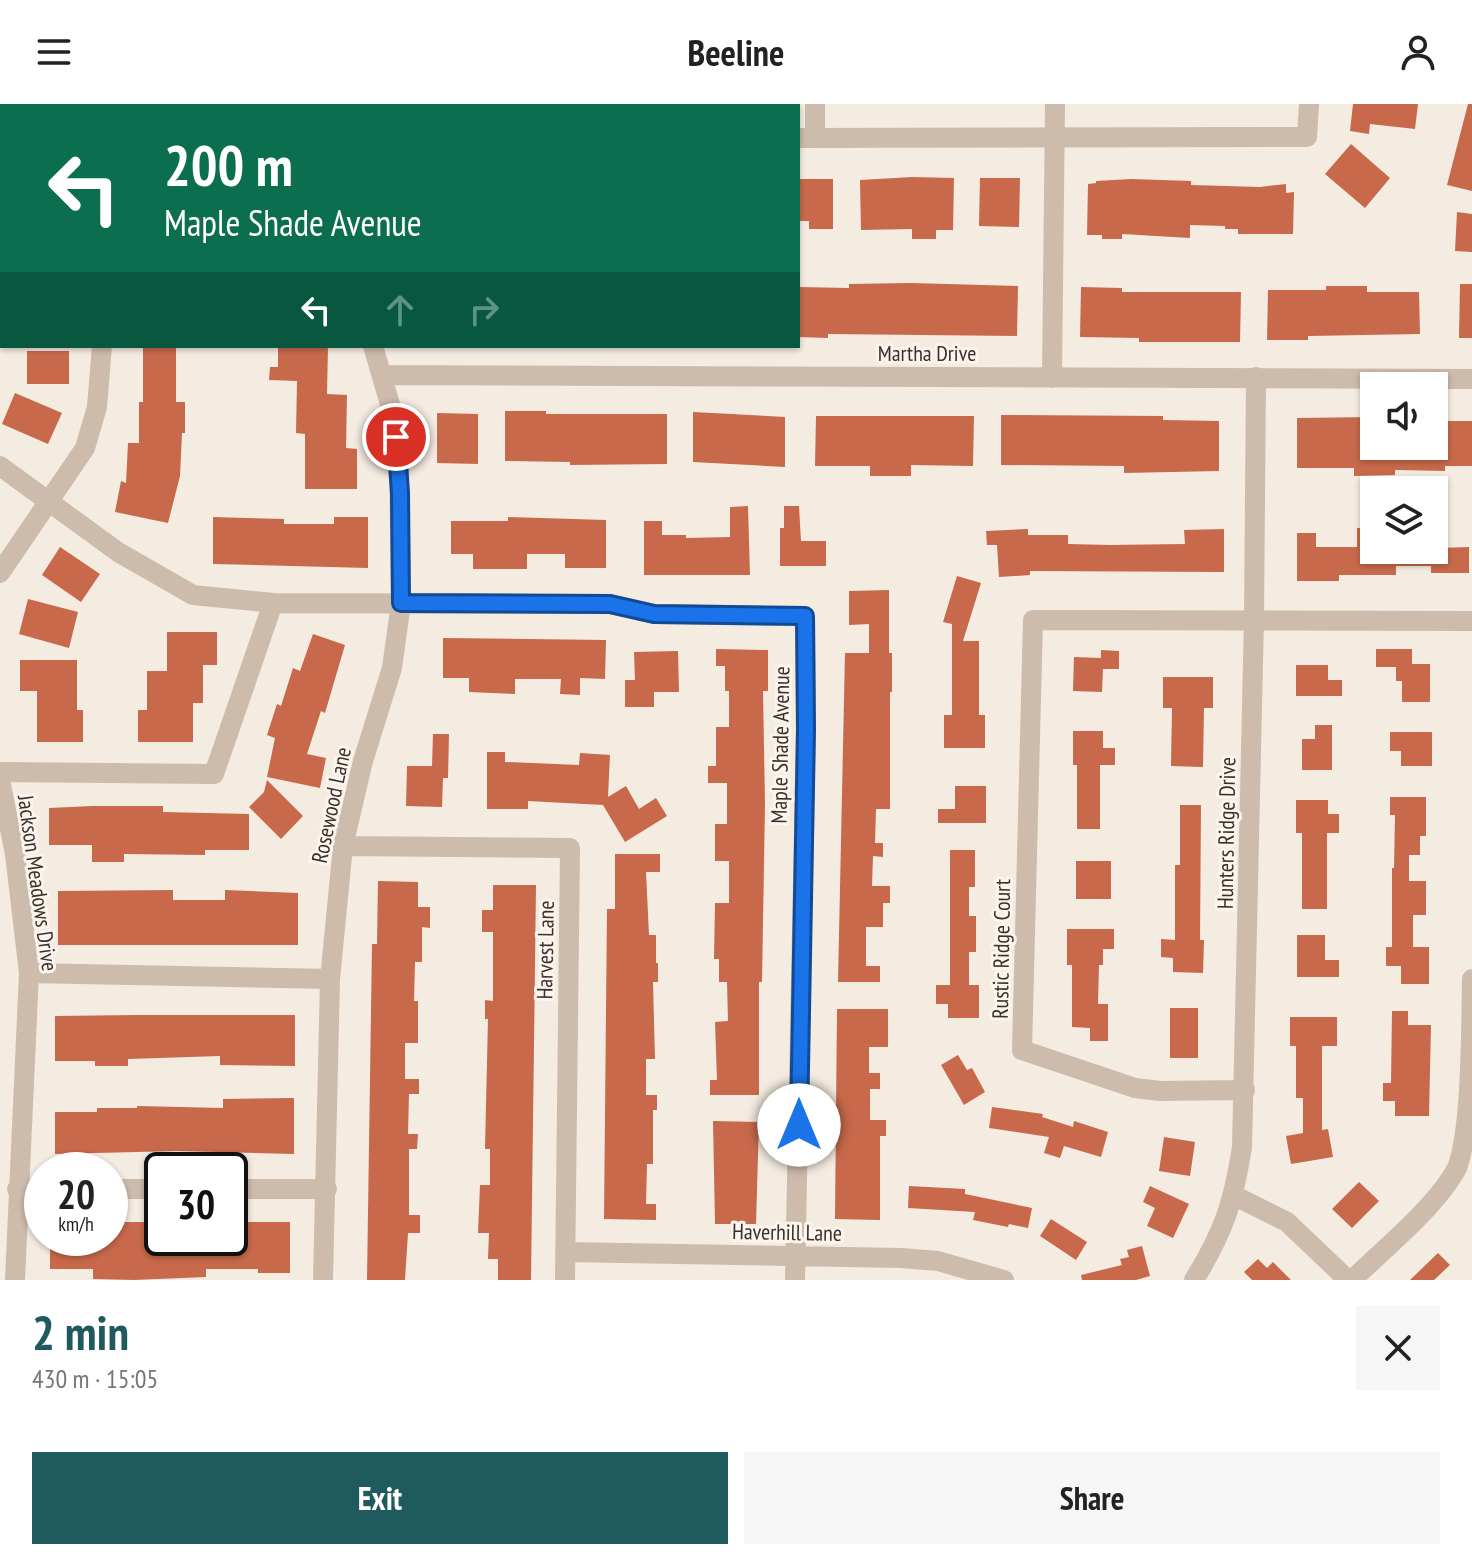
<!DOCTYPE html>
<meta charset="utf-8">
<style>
:root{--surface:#fff;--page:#f6f6f6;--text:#222;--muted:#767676;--accent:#1f5a5e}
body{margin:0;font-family:"PT Sans Narrow",sans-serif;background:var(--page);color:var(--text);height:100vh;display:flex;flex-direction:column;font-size:30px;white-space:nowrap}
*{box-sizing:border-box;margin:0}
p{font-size:26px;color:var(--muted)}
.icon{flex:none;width:44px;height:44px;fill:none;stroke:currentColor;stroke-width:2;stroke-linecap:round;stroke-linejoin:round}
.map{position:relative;height:1176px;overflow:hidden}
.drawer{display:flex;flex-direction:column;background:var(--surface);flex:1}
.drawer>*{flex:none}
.top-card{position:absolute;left:0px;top:0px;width:800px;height:244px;box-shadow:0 2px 6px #0004;background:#0b6e4f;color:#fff;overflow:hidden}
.controls{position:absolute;left:1360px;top:268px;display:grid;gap:16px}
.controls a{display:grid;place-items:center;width:88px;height:88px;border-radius:0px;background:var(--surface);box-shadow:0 2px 6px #0004;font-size:40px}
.speed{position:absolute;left:24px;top:1048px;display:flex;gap:16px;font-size:40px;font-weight:700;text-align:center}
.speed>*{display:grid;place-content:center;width:104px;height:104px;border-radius:50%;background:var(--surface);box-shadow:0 2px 6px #0004;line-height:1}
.speed small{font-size:20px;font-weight:400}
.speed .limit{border:4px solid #111;border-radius:12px;background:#fff;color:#111}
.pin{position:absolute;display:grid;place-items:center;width:68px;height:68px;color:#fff;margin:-34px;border:4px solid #fff;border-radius:50%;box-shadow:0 2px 8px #0007}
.me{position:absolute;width:88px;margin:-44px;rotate:0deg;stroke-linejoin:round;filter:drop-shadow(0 0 6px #0008)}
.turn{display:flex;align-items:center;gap:28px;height:168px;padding:0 32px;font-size:36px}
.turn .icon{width:104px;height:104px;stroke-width:2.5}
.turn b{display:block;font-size:56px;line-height:68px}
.lanes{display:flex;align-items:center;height:76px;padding:0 32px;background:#0003;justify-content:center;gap:40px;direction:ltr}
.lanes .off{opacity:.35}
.round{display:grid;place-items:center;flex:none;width:84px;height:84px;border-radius:0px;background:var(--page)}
.overview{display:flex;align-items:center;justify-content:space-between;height:136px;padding:0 32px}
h1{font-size:48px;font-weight:700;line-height:60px;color:var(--accent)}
.cta{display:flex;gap:16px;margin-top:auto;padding:16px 32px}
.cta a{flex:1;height:92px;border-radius:0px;background:var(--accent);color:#fff;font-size:32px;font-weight:700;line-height:92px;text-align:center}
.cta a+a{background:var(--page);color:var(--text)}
header{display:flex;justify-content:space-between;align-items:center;height:104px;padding:0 32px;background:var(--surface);font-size:36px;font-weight:700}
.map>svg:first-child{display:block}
.building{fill:#c8694b}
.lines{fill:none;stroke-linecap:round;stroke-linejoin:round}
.minor{stroke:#cdbbac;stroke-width:20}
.route-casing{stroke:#114b97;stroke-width:20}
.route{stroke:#1a73e8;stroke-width:14}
.labels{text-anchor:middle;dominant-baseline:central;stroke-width:6;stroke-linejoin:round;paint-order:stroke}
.street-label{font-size:22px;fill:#3b302b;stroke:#fbf5ee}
</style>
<header><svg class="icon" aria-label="menu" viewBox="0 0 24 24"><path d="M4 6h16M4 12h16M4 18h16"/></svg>Beeline<svg class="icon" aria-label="person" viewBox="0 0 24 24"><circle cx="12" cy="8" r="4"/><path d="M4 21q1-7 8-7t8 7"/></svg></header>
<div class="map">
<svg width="1472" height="1176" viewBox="0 0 1472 1176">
<rect width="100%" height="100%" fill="#f4ebe1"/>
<path class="building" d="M1353,0H1418L1415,25L1370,20L1369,30L1350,27Z
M1468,0H1472V87L1447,81Z
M1351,40L1390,74L1365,104L1325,70Z
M912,73L954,74L953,126H936V135H912V125L861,126L860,76Z
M980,74H1020L1019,123L979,122Z
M798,75H833V125H809V117H798Z
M1131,75L1191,77V81L1260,83L1286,80V89L1294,88L1293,130H1238V125H1225V122L1190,121V134L1122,130V135H1102V131H1087L1088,80L1096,79V77Z
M1457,108L1472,110V148L1455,147Z
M911,179L1018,182L1017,232L828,230V234L798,233V183L849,184V180Z
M1460,180H1472V234H1459Z
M1326,182H1367V188H1419L1420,230L1308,232V236H1267L1268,186H1326Z
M1081,183L1122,184V188H1241L1240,238H1139V234L1080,233Z
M143,242H176V298H185V329H182L180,372L168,419L115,408L121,377L126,379L128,339H139V298H143Z
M278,242H328L327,290L347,291L346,344L357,345V385H305V330L296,329L297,277L269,276L270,263H278Z
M27,247H69V280H27Z
M15,289L62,309L48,340L2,320Z
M505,307H546V310H667V360L570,361V358L505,357Z
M693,308L785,313V363L693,358Z
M437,309L478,310V360L437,359Z
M1001,311L1163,312V316L1219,317V367L1124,369V362L1001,361Z
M816,312H974L973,362L911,361V372H870V362H815Z
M1374,313V342H1434V317H1472V362H1445V367L1395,366V371L1354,372V364H1297V314Z
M748,402L750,471H644V417H662V431H686V434L730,433V403Z
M784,402H799L801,437H826V462H780V424H784Z
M213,413L284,415V420H334V413H368V464L213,460Z
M508,413L606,416V464H565V450H527V465H473V450H451V417H508Z
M1357,424H1374V446L1469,443V469H1431V462H1396V471H1339V477H1297V429H1316V443H1357Z
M1028,425V431H1068V440L1110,441L1185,440L1184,426L1224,425V468L1030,467V471L999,473L997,441H987L986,427Z
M60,443L100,470L81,498L42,471Z
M957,472L981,479L963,537H979V611H985V644H944V611H952V520L943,518Z
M889,486V549H892V588H890V705H876L875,739H883V753L873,752L872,782H890V799H883V823H866V862H880V878H838L845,549H869V520L849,521V487Z
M28,495L78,508L69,544L19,530Z
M167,528H217V561H203V599H193V638H138V606H147V567H167Z
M313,530L345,541L325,609L321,607L307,650L326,654L320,684L267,673L275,634L267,631L277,600L281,602L293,564L300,567Z
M443,534L606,536L605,575L580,574V591L560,590L561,575H515V590L469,588V574H443Z
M716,545L768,546V587H763L765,700L762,878H759V991H710V976H717L715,918L728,917L727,878H719V855H714L715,799H729V757H715V720H727V679H708V662H716V623H729V587H725V562H716Z
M1376,545H1412V560H1430V598H1402V577H1396V563H1376Z
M1101,546L1119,547V565H1103L1102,588L1073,587L1074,553L1101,554Z
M678,547L679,588H654V603H625V576H635L634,548Z
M20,556H77V606H83V638H37V587H20Z
M1296,561H1328V576H1342V592H1296Z
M1163,573H1213V604H1204L1203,663L1171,662L1172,604H1163Z
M1315,621H1332V666H1302V635H1315Z
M1073,627H1103V644H1115V661H1100V725H1077V661H1073Z
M1390,628H1432V662H1401V647H1390Z
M433,630H449L448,674H443L442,703L406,702L407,662H432Z
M487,648H505V658L579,661L580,649L610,651L608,693L626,682L639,705L656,694L667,712L625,738L603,701L528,697V705H487Z
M267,676L303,712L281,735L249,703L264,688Z
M955,682H986V719H938V705H955Z
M1390,693H1426V732H1420V751H1409V777H1426V811H1413V843H1429V880H1401V862H1386V843H1392V764H1394L1395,711H1390Z
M1296,696H1328V710H1339V729H1327V805H1302V729H1296Z
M1180,701H1201L1200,836H1204L1203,869L1173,868V854L1161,853V835L1175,836V761H1180Z
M92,702H163V708L249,710V746H205V751L124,750V758H92V741H49V704Z
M950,746H975V783H969V812H976V848H969V881H979V914H948V900H936V881H950Z
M615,750H660V768H646L649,831H656V859H658V878H653L655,955H646V991H657V1006H653V1060H647L646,1100H656V1116L604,1115L607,805H615Z
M1076,757H1111V795H1076Z
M378,777L418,778V803H430V824L422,823V858H415L414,897H418V939H405V975H419V990H409L408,1030H418L417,1045H409V1111H420V1129H408L405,1176H367L372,840H377Z
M493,781H536L531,1176H498V1155H488L489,1129H478L480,1081H490V1045H485L488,915H485V896L493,897V828H482V806H493Z
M173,786V796H225V786L298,789V841H58V787Z
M1067,825H1114V845H1103V861H1099L1098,900H1108V937H1090V924L1072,923V861H1067Z
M1297,831H1325V856H1339V873H1297Z
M1170,904H1198V954H1170Z
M837,905H888V943H869V969H880V985H870V1016H886V1032H880V1116L835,1115Z
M1392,907H1408V921H1431L1429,1012H1395V997H1383V979H1391Z
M136,911H295V962L220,961V952L128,955V962H95V957H55V912Z
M1290,913H1337V942H1322V1026L1328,1025L1333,1053L1291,1060L1286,1032L1303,1029V994H1296V942H1290Z
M958,951L967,966L972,964L985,988L964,1001L941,961Z
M294,994V1050L178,1047L55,1050V1008H97V1004H137V1002L223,1004V995Z
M992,1003L1043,1010L1042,1013L1073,1023L1074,1017L1108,1028L1101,1053L1064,1042L1060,1054L1044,1049L1049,1033L989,1024Z
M713,1017L759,1018L756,1120H715Z
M1164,1033L1195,1038L1190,1072L1159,1067Z
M1359,1078L1379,1097L1352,1124L1332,1105Z
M909,1082L965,1085V1090L1032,1104L1028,1124L1009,1120L1008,1123L973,1116L975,1108L908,1104Z
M1150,1082L1189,1100L1173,1134L1147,1122L1155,1104L1143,1098Z
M1051,1115L1087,1138L1076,1156L1040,1132Z
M110,1118H162V1134H230V1118H290V1169H258V1165H206V1173L134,1176L93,1175V1165H50V1134H110Z
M1142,1142L1150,1172L1136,1176H1082L1081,1171L1122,1161L1120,1155L1129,1153L1127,1146Z
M1438,1149L1450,1161L1434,1176H1410Z
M1258,1155L1267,1164L1273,1158L1291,1176H1252L1244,1168Z"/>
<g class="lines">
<path class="minor" d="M338,0V2
M576,2V0
M798,34L1307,33L1309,0
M815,34V0
M0,85H2
M383,271L1472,275
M1052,274L1055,0
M0,362L118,448L193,491L273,499L610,500L654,510L805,512L806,625L795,1176
M0,469L85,344L97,303L102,242
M0,668L214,670L273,499
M0,676L15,750L29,869L15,1176
M343,742L570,744L565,1176
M29,869L330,875
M1245,986L1160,987L1135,984L1022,946L1033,516L1472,517
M17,1085H42
M110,1085H162
M230,1085H327
M1235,1092L1287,1118L1348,1176
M566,1148L901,1154L938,1157L1004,1176
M323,1176L330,875L343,742L363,657L392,564L401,499L399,352L394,314L373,242
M1194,1176C1224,1127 1233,1100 1242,1043L1254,515L1256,273
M1352,1176C1385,1144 1436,1103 1457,1064C1472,1024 1471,924 1472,875"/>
</g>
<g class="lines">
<g class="route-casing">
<path id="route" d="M396,333L400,389L401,499L610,500L654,510L805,512L806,625L799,1021"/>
</g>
<use href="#route" class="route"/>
</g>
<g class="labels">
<g class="street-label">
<text x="927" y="249">Martha Drive</text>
<text transform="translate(780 641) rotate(-89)">Maple Shade Avenue</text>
<text transform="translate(331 701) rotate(-78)">Rosewood Lane</text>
<text transform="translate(1226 729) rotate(-89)">Hunters Ridge Drive</text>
<text transform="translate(38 779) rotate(82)">Jackson Meadows Drive</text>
<text transform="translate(1001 845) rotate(-89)">Rustic Ridge Court</text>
<text transform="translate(545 846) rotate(-89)">Harvest Lane</text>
<text transform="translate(787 1128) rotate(1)">Haverhill Lane</text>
</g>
</g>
</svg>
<div class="controls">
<a><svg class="icon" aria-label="sound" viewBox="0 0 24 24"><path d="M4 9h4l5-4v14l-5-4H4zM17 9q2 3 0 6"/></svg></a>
<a><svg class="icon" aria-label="layers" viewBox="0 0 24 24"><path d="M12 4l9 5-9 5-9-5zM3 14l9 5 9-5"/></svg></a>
</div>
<div class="speed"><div>20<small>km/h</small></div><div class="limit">30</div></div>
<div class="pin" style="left:396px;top:333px;background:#d93025"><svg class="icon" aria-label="arrive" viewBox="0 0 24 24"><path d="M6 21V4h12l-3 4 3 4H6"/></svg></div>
<svg class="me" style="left:799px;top:1021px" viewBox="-20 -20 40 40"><circle r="19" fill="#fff"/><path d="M0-13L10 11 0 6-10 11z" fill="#1a73e8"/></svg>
<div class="top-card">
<div class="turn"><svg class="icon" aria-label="left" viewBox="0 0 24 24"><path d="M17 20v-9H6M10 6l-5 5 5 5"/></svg><div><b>200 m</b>Maple Shade Avenue</div></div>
<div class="lanes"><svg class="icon" aria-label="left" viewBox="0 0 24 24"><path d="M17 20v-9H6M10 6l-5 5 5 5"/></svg><svg class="icon off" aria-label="ahead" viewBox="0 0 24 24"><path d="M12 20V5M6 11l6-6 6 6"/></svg><svg class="icon off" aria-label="right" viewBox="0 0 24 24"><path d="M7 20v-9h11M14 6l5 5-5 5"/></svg></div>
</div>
</div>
<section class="drawer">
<div class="overview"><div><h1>2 min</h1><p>430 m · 15:05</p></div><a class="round"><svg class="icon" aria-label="close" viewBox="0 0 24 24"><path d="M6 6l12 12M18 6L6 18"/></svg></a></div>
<div class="cta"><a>Exit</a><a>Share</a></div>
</section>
